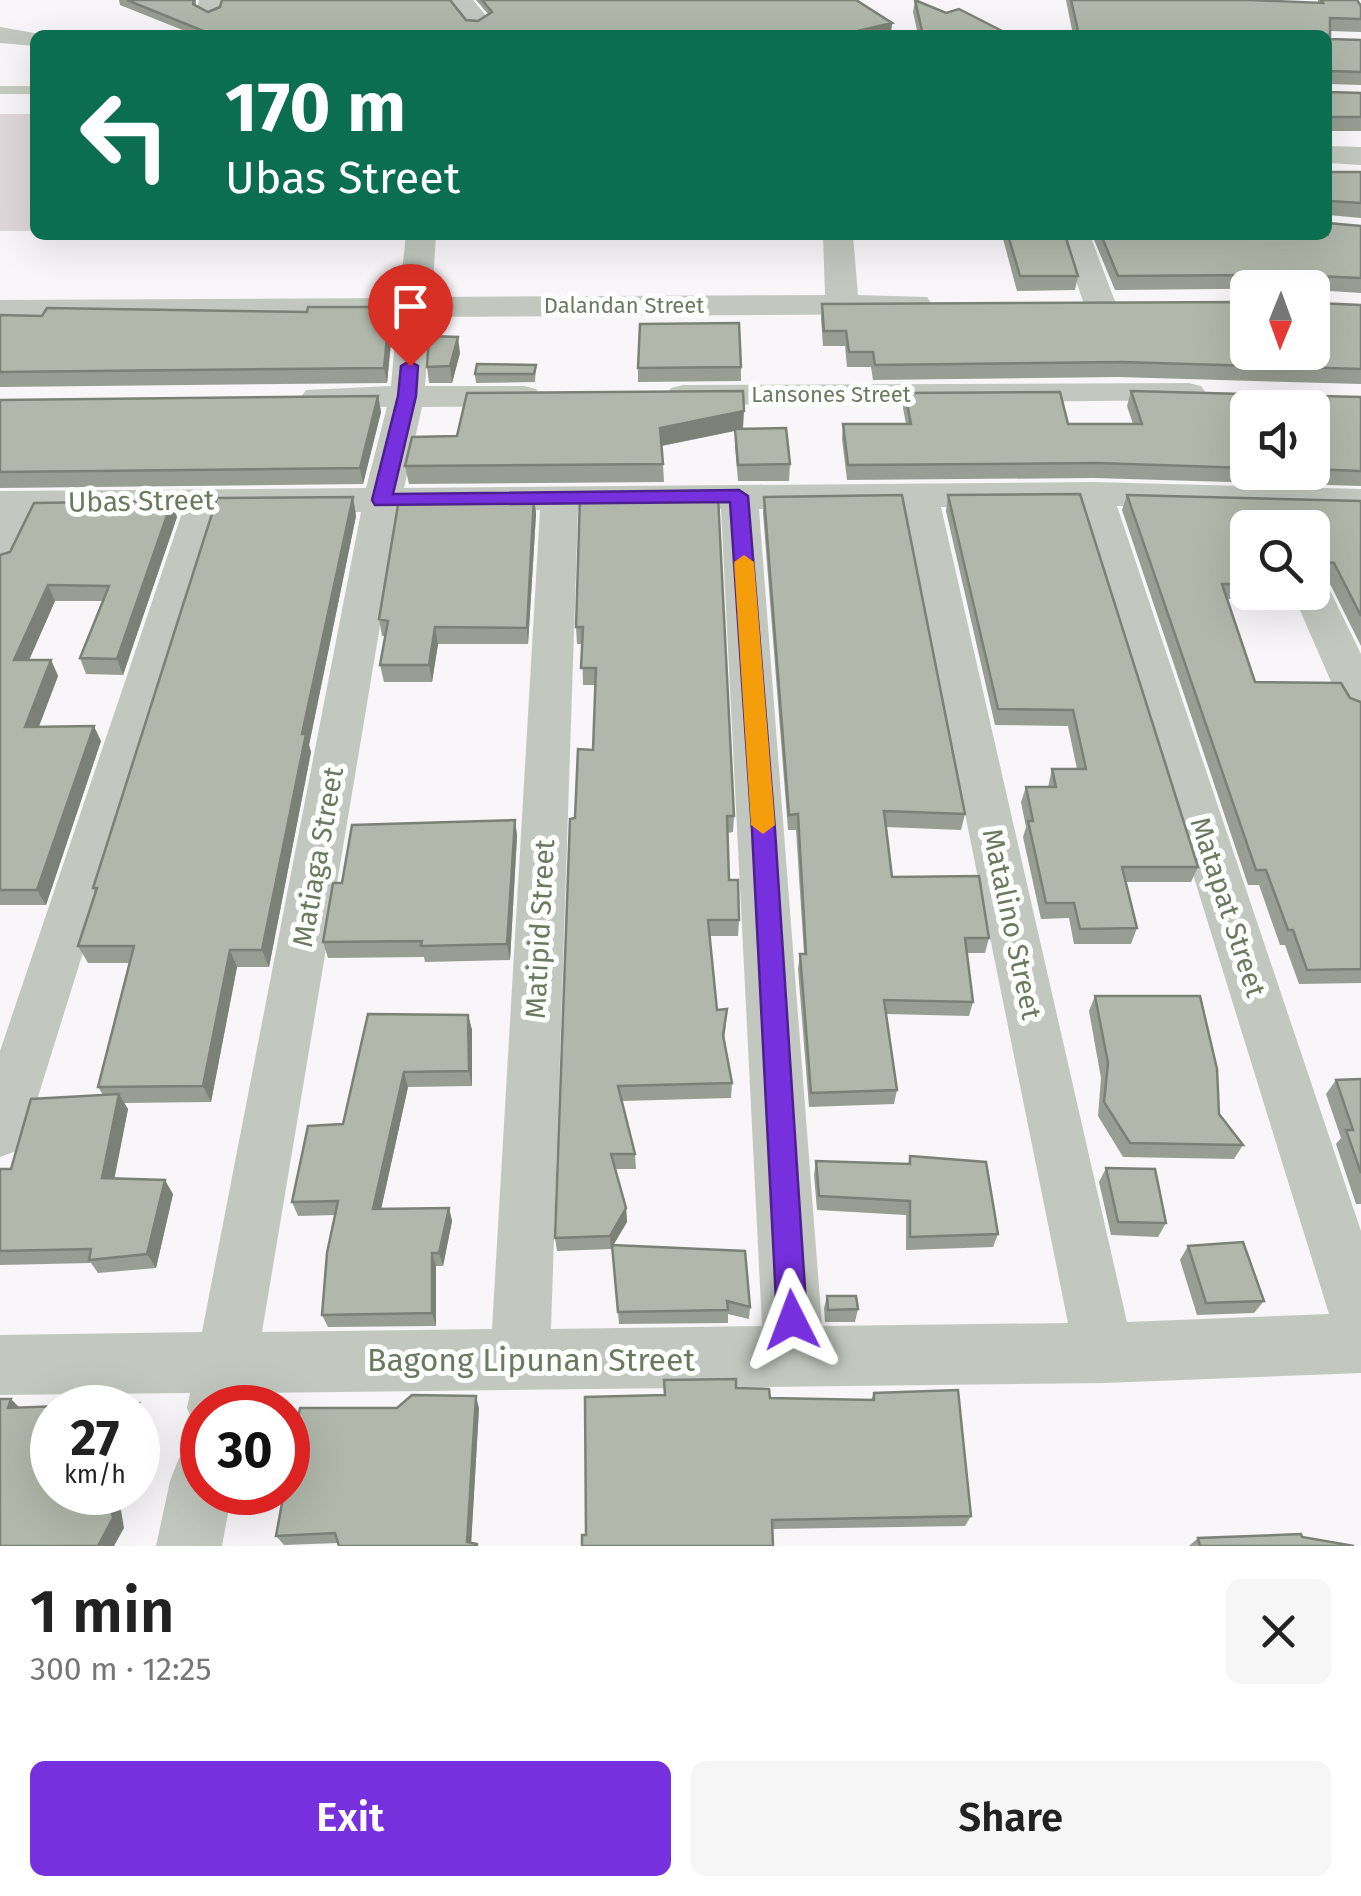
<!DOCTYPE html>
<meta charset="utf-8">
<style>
:root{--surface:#fff;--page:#f6f6f6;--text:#222;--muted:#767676;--accent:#7630de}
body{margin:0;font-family:"Fira Sans",sans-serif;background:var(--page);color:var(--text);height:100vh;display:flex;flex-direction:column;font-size:38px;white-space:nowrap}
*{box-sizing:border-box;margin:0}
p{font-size:32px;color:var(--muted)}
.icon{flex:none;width:55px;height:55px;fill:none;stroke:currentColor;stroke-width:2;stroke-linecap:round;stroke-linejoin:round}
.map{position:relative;height:1546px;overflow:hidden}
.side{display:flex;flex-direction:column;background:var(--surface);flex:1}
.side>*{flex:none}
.guide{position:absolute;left:30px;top:30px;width:1302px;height:210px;border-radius:15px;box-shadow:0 10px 40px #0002;background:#0b6e4f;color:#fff;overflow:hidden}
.needle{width:65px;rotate:181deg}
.fabs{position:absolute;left:1230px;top:270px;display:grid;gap:20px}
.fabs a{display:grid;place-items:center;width:100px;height:100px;border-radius:15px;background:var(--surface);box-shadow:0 10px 40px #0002;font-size:50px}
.speed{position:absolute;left:30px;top:1385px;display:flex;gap:20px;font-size:50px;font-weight:700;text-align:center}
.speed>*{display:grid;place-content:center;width:130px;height:130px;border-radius:50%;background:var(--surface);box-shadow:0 10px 40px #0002;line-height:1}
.speed small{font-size:25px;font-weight:400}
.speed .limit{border:15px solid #d22;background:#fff;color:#111}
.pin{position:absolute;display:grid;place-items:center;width:85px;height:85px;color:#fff;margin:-102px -42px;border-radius:50% 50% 50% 0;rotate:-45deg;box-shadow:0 0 10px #0007}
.pin .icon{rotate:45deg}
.me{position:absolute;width:110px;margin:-55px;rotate:357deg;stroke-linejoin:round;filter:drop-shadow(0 0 8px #0008)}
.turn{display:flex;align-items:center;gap:35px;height:210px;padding:0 30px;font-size:45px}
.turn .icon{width:130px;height:130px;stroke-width:2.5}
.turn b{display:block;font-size:70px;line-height:85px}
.round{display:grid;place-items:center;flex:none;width:105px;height:105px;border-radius:15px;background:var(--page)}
.overview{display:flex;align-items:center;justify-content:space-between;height:170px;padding:0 30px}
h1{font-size:60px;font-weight:600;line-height:75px}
.primary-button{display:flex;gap:20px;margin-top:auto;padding:20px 30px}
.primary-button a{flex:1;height:115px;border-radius:15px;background:var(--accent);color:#fff;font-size:40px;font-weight:600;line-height:115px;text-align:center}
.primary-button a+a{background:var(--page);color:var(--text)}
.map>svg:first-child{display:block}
.green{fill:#dfd7d9}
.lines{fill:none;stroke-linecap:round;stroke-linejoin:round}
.stream{stroke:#c6ccbe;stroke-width:8}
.minor{fill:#c2c8bf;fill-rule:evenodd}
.wall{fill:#989e93;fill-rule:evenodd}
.shaded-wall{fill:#7c8178}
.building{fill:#b1b8ab;stroke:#7c8178;stroke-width:2.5}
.route{fill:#7630de;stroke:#4d1f90;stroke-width:2.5}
.slow{fill:#f59e0b}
.labels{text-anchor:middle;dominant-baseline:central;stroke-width:10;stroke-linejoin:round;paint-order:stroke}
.far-street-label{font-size:22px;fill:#6a7a5f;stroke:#fff}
.street-label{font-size:28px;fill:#6a7a5f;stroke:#fff}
.near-street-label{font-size:32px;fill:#6a7a5f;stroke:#fff}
</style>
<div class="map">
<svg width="1361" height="1546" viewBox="0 0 1361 1546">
<rect width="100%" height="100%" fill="#f8f6f8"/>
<path class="green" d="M0,114H35V231H0Z"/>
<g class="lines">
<path class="stream" d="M0,90H35"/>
<path class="minor" d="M199,0H223L218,14L209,16L197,9Z
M448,0H473L489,19L477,26L468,24Z
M0,27L46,35H35V46L0,43Z
M1328,146L1361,147V165L1328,163Z
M406,235H436L432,297L825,295L823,235H853L858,295L927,297L932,304L927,311L916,314L430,317L425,386H524L536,389L541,396L536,403L524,406L422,407L404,488L1094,482L1361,489V513L1117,506L1361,1231V1373L1104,1383L252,1393L249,1408H202V1433L196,1430L187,1408L190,1393L0,1395V1335L202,1332L361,512L220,513L27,1132L19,1150L0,1157V1051L182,513L38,515L14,566L0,570V491L366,488L387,407L306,404L301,397L306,390L391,386L397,317L0,320V300L399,298ZM1079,506L1329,1314L1127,1322L941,507ZM903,507L1068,1323L822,1326L759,509ZM721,509L762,1326L551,1329L578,510ZM540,510L492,1329L262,1332L399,512Z
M1060,235H1090L1116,304L1111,311H1089L1084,304Z
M1189,383L1201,386L1206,393L1201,400L683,405L671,402L666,395L671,388L683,385Z
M1312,579L1326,582L1361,654V716L1346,711L1339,700L1292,592H1312Z
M202,1449V1492H232L222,1546H156L170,1481L179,1458Z"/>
</g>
<path class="wall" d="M119,0H196V6L208,12L478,21L488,14L476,0H856L892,23L891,31L873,35H195L120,5Z
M915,0L946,13L1010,35H918L913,12Z
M1066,0H1249L1318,3V0H1357L1361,6V32L1330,31V39L1361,40V85L1330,84V92L1361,93V131H1328V35H1073Z
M1328,172H1361V218L1328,215Z
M1361,226V293L1314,290V299L1317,303L1361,305V384L1118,377L873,380L871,367H847L845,346H823L821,319L822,304L1248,352L1312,288L1115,290L1092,235H1328Z
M1002,235H1065L1078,276L1075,290L1017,291Z
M0,315L393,322L387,383L0,387Z
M460,353L452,383H429L427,367Z
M536,365L535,382L476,383L475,374Z
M741,367V381L638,382V368Z
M1131,391L1361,397V486L1094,478L847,480L842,439L843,424H906L903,408L905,393L1068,424H1133L1127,406ZM1248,408H1312V472H1248Z
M378,396L381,412L363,484L0,488V400Z
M743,429L790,464L789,481H738L735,446V431L662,446L664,482L409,484L405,466Z
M948,495L1198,867L1191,882H1126L1137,928L1131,944H1074L1069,918L1041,919L1023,837L1026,827L1021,802L1026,787H1048L1052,769H1077L1068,726L995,725L946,511Z
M1127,495L1361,501V646L1327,578L1313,577L1312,578V528H1248V592H1294L1291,599H1227L1255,682L1350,698L1361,702V983L1299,984L1285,945H1280L1259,885H1248L1122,510Z
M580,496L734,816L733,832L728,833L729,880L739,920L738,936H709L717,1010L726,1025L724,1040L732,1083L731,1098L622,1101L635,1154L636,1169H615L626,1208L627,1222L613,1245L750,1307L749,1319L728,1314V1323L619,1324L612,1246L611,1249L557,1251L555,1238L575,818L593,750L596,685H583L582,644H577L576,627Z
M353,497L356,516L309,745L311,752L269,967H237L211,1102L124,1103L128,1109L114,1178L173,1194L156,1268L98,1273L91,1263L0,1265V1169H11L103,1095L98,1087L130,963H88L78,946L95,894L93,888Z
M534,497L536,514L528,644H438L432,682H384L380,665L385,636H382L379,619Z
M764,497L965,814L961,830L886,827L892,877L989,938L985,953H967L973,1002L969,1016L886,1014L897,1090L894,1104L809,1107L798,969L800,954H804L796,830H788L763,513Z
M177,517L123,675L86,674L80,658L103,601H55L29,660H51L58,676L39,726L101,741L46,905H0V555Z
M515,820L517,836L510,960L425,962L424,957L328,958L323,942Z
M1095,996L1219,1114L1243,1145L1234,1159L1123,1157L1098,1116L1101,1078L1089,1011Z
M468,1015L472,1030V1086L408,1087L381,1209L449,1208L452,1221L443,1266H436V1326L328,1327L322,1315L335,1215L298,1216L292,1202L343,1124Z
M1361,1079V1204H1356L1336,1144L1341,1138L1326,1094L1336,1080Z
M910,1156L998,1234L993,1247L906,1250V1215L817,1210L814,1175L816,1161L908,1164Z
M1106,1168L1166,1223L1158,1237L1111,1235L1099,1182Z
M1188,1246L1264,1301L1254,1313L1197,1315L1180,1260Z
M827,1296L858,1309L855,1322H825L824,1308Z
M736,1388L770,1398L871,1400L874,1393L971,1516L965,1526L772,1529L586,1535L665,1395Z
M479,1408L471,1543L477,1544L478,1546H339L338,1543L284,1545L276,1536Z
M1302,1537L1354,1546H1189L1198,1538Z"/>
<path class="shaded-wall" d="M892,23L891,31L873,35H840Z
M390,307L393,322L387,383L384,368Z
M458,337L460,353L452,383L450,366Z
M378,396L381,412L363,484L360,468Z
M744,411L743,429L660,446V428Z
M353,497L356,516L309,745L311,752L269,967L262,950L302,734Z
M534,497L536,514L528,644L527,628Z
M172,501L177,517L123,675L117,659Z
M48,585L55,601L22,676L14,660Z
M435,627L438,644L432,682L429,665Z
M51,660L58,676L33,742L25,727Z
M94,726L101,741L46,905L37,890Z
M515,820L517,836L510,960L507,944Z
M230,950L237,967L211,1102L203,1086Z
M468,1015L472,1030V1086L469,1071Z
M404,1072L408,1087L378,1223L373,1209Z
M119,1094L128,1109L112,1191L102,1178Z
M165,1180L173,1194L156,1268L147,1254Z
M449,1208L452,1221L443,1266L439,1253Z
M626,1208L627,1222L611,1249L610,1236Z
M432,1253L436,1266V1326L432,1313Z
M476,1396L479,1408L471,1546L467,1542Z
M11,1399L22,1410L8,1408Z
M139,1403L148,1414L138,1432V1408H136Z
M109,1492H118L124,1528L114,1546H98Z"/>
<path class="building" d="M127,0H194L193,4L208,12L220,7L222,0H450L466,20L478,21L492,12L482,0H856L892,23L840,35H213Z
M915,0L946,13L959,9L1010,35H923Z
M1071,0H1249L1323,3L1321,0H1357L1361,6V19L1330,18V39L1361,40V72L1330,71V92L1361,93V117H1328V35H1079Z
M1328,172H1361V203L1331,201L1328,214Z
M1328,223L1361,226V278L1317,276L1314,279V299L1317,303L1361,305V369L1122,362L875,365L873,352H849L846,331H824L822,304L1248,302V352H1312V288H1257V278L1253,275L1118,276L1101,235H1328Z
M1008,235H1065L1078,276H1020Z
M308,307H390L384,368L0,372V315L42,316L47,308L307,312Z
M739,323L741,367L638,368L640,324Z
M429,336L458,337L450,366L427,367Z
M477,364L536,365L534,374H475Z
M743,391L744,411L660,428L663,464L405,466L412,437L457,436L467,393Z
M1131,391L1361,397V471L1312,469V408H1248V468L1098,463L848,465L843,424H911L905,393L1060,392L1068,424H1142Z
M378,396L360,468L0,472V400Z
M786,428L790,464L738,465L735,429Z
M1080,494L1198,867H1122L1137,928L1080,929L1074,903H1046L1028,821H1033L1026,787H1056L1052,769H1086L1073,710L998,709L948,495Z
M902,495L965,814L884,811L892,877L979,876L989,938H965L973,1002L884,1000L897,1090L811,1093L800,954H806L798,814L789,815L764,497Z
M1127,495L1361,501V616L1334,563L1316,561L1315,573H1312V528H1248V584H1222L1255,682L1341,683L1350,698L1361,702V969L1307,970L1293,930H1288L1266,870H1256Z
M580,496H718L734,816H727L729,880H738L739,920H708L717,1010L727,1009L723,1035L732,1083L618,1086L635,1154H611L626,1208L610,1236L555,1238L570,819L575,818L578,749L593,750L596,668H581L583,627H576Z
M353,497L302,734H306L262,950H230L203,1086L98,1087L134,946H78L97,888H93L217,498Z
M534,497L527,628L435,627L429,665H380L388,621L379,619L399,499Z
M172,501L117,659L80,658L109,586L48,585L14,660H51L25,727L94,726L37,890H0V555L10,552L34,503Z
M515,820L507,944L421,946L422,941L323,942L333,883H342L352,825Z
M1095,996H1200L1217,1069L1219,1114L1243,1145L1130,1143L1104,1102L1108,1063Z
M368,1014L468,1015L469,1071L404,1072L373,1209L449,1208L439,1253H432V1313L322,1315L327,1253L338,1201L292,1202L308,1126L343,1124Z
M1361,1079V1173L1346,1130H1353L1336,1080Z
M119,1094L102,1178L165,1180L147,1254L89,1260L91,1249L0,1251V1169H11L31,1099Z
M910,1156L986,1162L998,1234L910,1237V1201L819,1196L816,1161L910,1164Z
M1106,1168L1155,1169L1166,1223L1118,1222Z
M1243,1242L1264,1301L1206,1303L1188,1246Z
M612,1245L745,1251L750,1307L727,1301L728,1310L618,1312Z
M827,1296H856L858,1309L828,1310Z
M736,1379V1388L769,1389L770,1398L874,1400V1393L958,1390L971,1516L772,1520L773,1546H582V1535H586L585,1397L665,1395L664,1380Z
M412,1395L476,1396L467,1542L477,1544V1546H339L335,1533L276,1536L284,1492H288V1475L300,1408H397Z
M0,1399H11L8,1408L139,1403L136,1408H52V1492H109L113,1518L98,1546H0Z
M1301,1534L1302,1537L1354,1546H1200L1198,1538Z"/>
<path class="route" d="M410,361L418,366L416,396L393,494L739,490L748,496L775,830L807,1320L802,1330L792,1335L781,1330L777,1320L752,830L730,502L375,505L372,500L398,396L401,366Z"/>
<path class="slow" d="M744,555L754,562L775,825L763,834L751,825L734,562Z"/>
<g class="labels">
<g class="far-street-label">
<text x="624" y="305">Dalandan Street</text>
<text x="831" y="394">Lansones Street</text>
</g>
<g class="street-label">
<text transform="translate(141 501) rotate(-1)">Ubas Street</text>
<text transform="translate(318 857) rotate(-80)">Matiaga Street</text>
<text transform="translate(1228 907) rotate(72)">Matapat Street</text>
<text transform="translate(1012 924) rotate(78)">Matalino Street</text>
<text transform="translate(540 929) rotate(-87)">Matipid Street</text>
</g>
<g class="near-street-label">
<text x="531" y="1360">Bagong Lipunan Street</text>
</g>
</g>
</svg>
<div class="fabs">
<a><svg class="needle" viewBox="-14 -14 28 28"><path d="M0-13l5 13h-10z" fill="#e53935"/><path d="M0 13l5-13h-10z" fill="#767676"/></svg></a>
<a><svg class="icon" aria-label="sound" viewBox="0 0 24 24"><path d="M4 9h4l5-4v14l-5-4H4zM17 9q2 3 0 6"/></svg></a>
<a><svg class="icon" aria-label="search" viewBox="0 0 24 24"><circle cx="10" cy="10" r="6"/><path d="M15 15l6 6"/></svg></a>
</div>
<div class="speed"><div>27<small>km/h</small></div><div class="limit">30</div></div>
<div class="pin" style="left:410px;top:366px;background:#d93025"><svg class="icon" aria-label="arrive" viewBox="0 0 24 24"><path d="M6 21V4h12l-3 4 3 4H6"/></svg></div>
<svg class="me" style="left:792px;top:1320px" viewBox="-20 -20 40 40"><path d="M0-17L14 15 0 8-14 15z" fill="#7630de" stroke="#fff" stroke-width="4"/></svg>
<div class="guide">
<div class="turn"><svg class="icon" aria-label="left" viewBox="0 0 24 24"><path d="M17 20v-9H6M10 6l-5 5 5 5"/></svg><div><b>170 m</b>Ubas Street</div></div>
</div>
</div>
<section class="side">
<div class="overview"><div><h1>1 min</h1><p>300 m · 12:25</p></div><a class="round"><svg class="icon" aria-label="close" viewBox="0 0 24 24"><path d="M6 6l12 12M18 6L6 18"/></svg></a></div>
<div class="primary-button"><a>Exit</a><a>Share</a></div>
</section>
